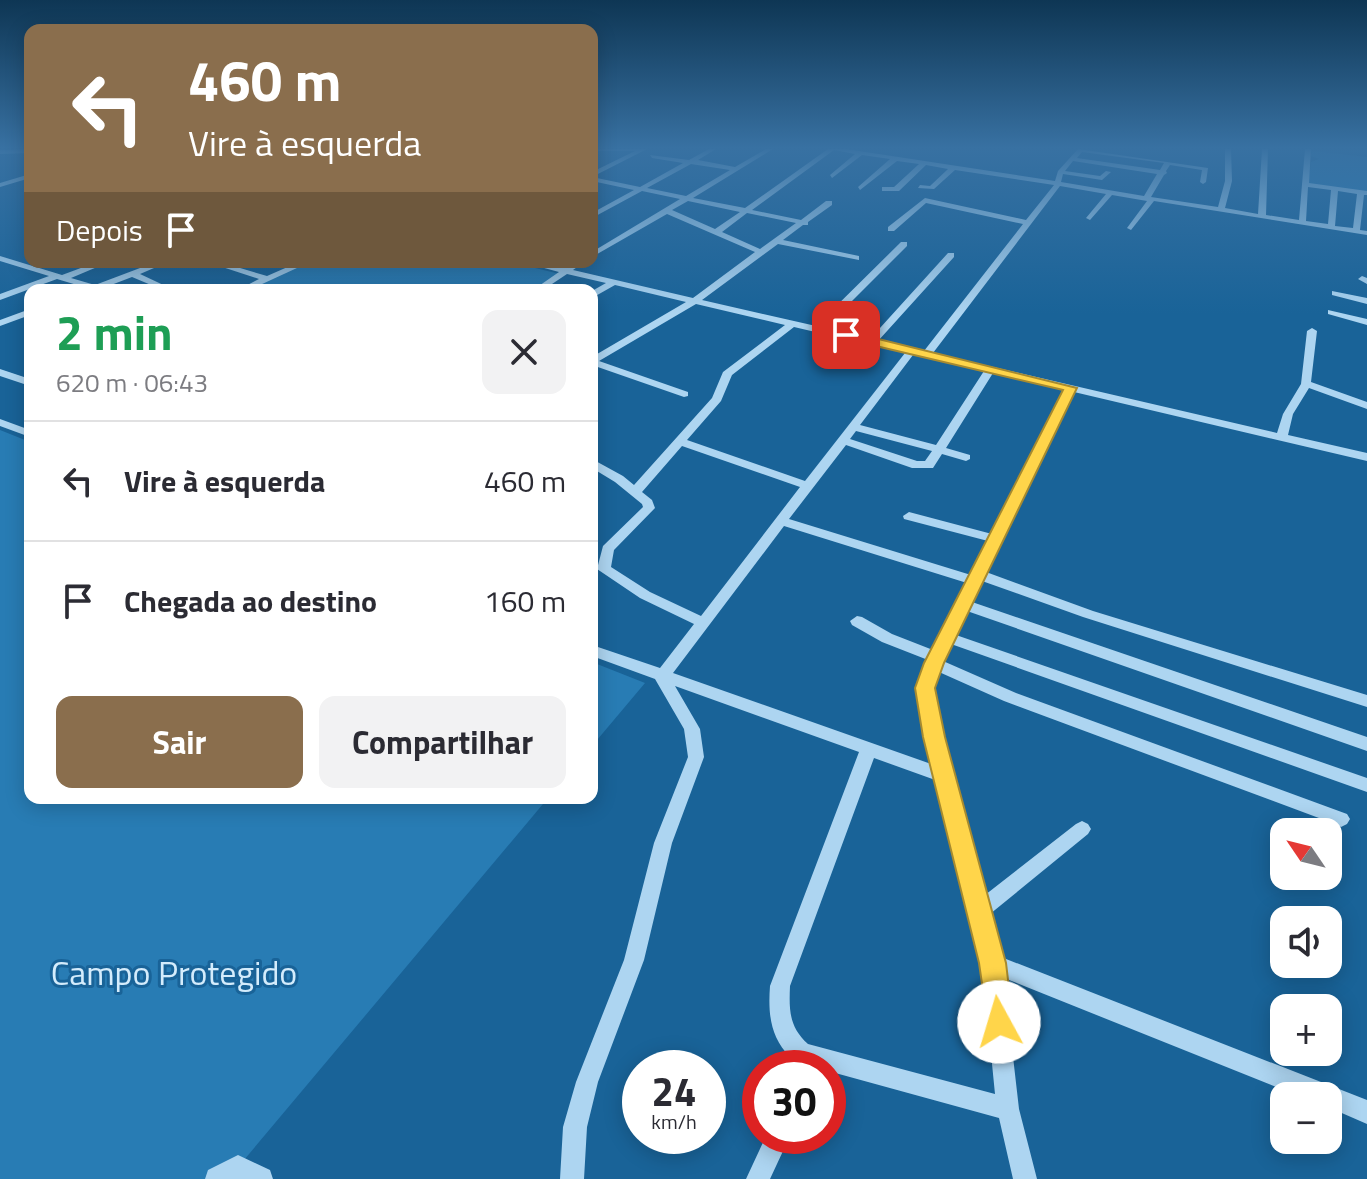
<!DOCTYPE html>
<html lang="pt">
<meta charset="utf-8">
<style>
:root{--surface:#fff;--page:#f2f2f3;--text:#2b2b33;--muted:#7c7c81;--line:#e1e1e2;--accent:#8a6e4d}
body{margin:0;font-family:"Titillium Web",sans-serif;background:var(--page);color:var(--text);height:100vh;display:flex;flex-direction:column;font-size:30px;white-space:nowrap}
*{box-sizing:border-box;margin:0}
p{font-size:26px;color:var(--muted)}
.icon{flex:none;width:44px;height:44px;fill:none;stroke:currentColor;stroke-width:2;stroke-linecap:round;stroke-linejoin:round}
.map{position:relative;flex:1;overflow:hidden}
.sheet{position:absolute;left:24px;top:284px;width:574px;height:520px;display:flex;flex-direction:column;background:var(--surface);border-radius:16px;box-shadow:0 4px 20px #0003}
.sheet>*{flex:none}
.guide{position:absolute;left:24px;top:24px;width:574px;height:244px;border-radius:16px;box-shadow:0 4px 20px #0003;background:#8a6e4d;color:#fff;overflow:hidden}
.needle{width:52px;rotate:305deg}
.controls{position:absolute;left:1270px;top:818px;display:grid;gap:16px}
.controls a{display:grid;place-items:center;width:72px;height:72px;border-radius:16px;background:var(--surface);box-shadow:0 4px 20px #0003;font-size:40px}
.speed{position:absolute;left:622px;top:1050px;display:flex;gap:16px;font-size:40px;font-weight:700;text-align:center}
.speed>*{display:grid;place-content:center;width:104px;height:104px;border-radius:50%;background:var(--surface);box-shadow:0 4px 20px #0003;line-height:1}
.speed small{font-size:20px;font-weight:400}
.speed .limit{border:12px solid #d22;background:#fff;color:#111}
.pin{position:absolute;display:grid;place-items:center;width:68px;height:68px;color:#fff;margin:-34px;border-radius:16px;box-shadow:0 4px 12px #0006}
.me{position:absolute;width:88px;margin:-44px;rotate:354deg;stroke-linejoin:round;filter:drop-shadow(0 0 6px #0008)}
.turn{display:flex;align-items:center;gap:28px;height:168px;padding:0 32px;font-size:36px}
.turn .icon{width:104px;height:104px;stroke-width:2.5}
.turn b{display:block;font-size:56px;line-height:68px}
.then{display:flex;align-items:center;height:76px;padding:0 32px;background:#0003;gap:16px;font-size:30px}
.round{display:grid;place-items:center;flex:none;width:84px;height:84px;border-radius:16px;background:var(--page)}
.headline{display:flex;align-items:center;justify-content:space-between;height:136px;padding:0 32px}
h1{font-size:48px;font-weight:700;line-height:60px;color:#1e9e55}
.action{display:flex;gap:16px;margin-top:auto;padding:16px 32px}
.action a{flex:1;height:92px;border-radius:16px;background:var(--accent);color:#fff;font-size:32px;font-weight:700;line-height:92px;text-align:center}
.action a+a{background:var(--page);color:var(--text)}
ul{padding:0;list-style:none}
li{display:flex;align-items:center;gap:24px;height:120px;padding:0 32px;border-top:2px solid var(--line)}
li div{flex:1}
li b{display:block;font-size:30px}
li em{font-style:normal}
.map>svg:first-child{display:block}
.green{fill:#287cb4}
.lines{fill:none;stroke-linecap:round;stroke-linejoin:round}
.minor{fill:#add5f1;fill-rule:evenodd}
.route{fill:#ffd54a;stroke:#a68a30;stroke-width:2}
.labels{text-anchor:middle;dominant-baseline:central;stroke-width:6;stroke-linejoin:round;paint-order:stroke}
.near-park-label{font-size:34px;fill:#d4ecfc;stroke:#196398}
</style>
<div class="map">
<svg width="1367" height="1179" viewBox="0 0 1367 1179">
<rect width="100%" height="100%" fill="#196398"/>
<path class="green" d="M1312,151L1367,157V193L1308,184L1311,162L1319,159L1311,156Z
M303,262H510L560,274L531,290H240Z
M0,430L30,442V798H548L228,1179H0Z
M592,662L645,683L592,746Z"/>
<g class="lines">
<path class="minor" d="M30,149V153L0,154V150Z
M592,149H647L592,177L640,187L683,163L652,158L650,155L689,160L709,149H716L698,160L735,167L766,149H773L693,198L745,208L828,149H846L1055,181L1058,171L1078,149L1208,168L1206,182L1203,184L1200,182L1202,170L1170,165L1166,171L1167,173L1164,175L1151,197L1218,207L1225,181V149H1231L1232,181L1225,208L1258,214L1262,149H1268L1266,215L1299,220L1305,149H1311L1309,183L1367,191V195H1364L1360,230L1367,231V235L1154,201L1131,230L1127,228L1147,201L1112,195L1090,220L1086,218L1106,194L1060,186L933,353L1277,433L1283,414L1301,384L1307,331L1312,328L1317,331L1311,382L1367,402V409L1309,388L1293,414L1288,435L1367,453V461L1074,392L986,572L1093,611L1367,695V707L1083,617L982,581L972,602L1367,737V751L967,611L956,635L1367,778V792L951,644L943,661L1016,693L1347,814L1350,819L1347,824L1341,827L1335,824L1004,701L939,672L933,695L985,895L1076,824L1082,821L1088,824L1091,829L1088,834L990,914L1001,957L1367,1100V1124L1328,1107V1096H1299L1004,978L1019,1109L1037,1179H1013L999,1118L828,1071V1068L810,1066L809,1068H787L790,1057C770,1037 768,1013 770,986L859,752L675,686L700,729L704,757L672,843L644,960L598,1082L587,1127L584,1179H560L563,1127L576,1082L624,960L654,843L688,757L684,729L655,679L592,656V645L660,668L694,624L640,598L597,569L603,546L643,507L642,504L615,482L592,468V459L623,476L634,485L712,398L723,372L785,325L696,304L599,361L688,392V396L684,397L592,365V357L686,302L615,285L592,298V291L606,283L567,274L543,290H533L559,272L522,262H537L564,268L574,262H584L573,270L693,298L755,252L667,214L592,257V252L680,199L642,191L592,218V213L634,190L592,181V172L635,151H592ZM834,150L855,154L830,175L832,178L862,155L890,159L858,187L860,190L897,161L919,164L894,187H882V191H899L926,165L948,169L930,186L920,185L918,188L934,189L955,170L1054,185L1026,220L925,198L888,227V231H894L926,203L1023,224L924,351L878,341L954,257V253H948L870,339L825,328L907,246V242H901L816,326L702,300L778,244L859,260V256L783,240L803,225H808V222L832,205V201H826L801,220L752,210ZM1082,152L1164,163L1160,170L1077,158ZM1073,161L1157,174L1144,196L1061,182L1063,174L1102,180L1111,172L1106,171L1100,176L1065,171ZM691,164L730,170L686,196L647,188ZM1308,187L1331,190L1328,224L1306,221ZM1338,191L1357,194L1353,228L1335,226ZM688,201L740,212L715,229L672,210ZM747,213L796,223L760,249L722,232ZM794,327L905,353L805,481L687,440L721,401L732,375ZM913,355L984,371L936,445L860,425ZM993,373L1065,390L992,534L909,512L903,516L904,519L988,541L971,575L789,519L846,445L912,468H933L942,454L966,461L970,459V455L946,448ZM856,431L932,451L925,461H917L850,439ZM682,446L800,487L701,616L650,592L611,567L614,550L655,508L652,500L642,492ZM784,526L967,583L933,650L892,634L862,617L857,616L850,621L852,625L882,642L928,660L917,695L934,765L673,673ZM874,758L938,781L982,963L995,1094L808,1044C789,1027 789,1010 790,986Z
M30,174V178L0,187V183Z
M0,256L62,275L97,262H109L71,278L95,285L156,262H168L140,274L174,290H163L132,277L98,290H86L87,288L57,279L0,300V294L49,276L0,261Z
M207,262H220L267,276L299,262H310L249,290H238L259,279Z
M1362,276L1367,278V284L1358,279Z
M1332,291L1367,298V304L1332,295Z
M30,309V315L0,326V320Z
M1328,310L1367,319V325L1328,314Z
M0,369L30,379V386L0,376Z
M0,419L30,430V437L0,426Z
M766,1136H790L770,1179H746Z
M238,1155L270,1170L273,1179H205L208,1170Z"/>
</g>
<linearGradient id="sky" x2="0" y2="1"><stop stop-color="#0e3654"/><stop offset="0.47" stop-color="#3871a2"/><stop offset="1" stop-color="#3871a2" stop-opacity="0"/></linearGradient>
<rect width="1367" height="314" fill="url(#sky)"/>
<path class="route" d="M846,331L1077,388L944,663L935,688L945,737L1006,963L1013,1022L1009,1032L999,1036L989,1032L979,963L923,737L915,688L924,663L1063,390L842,338L840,335Z"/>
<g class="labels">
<g class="near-park-label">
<text x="174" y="972">Campo Protegido</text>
</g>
</g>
</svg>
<div class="controls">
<a><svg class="needle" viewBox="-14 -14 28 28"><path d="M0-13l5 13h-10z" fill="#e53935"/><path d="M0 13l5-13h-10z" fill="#7c7c81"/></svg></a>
<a><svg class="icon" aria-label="sound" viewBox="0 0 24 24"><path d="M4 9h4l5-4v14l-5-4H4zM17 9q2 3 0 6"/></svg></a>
<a>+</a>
<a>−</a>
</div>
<div class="speed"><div>24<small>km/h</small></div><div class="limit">30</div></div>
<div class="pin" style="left:846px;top:335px;background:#d93025"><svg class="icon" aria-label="arrive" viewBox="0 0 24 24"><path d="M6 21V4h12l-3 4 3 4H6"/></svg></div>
<svg class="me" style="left:999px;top:1022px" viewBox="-20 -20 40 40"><circle r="19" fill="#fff"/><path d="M0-13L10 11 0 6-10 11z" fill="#ffd54a"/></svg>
<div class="guide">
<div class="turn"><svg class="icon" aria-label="left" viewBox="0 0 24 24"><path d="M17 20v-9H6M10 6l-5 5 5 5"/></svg><div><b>460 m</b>Vire à esquerda</div></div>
<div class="then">Depois<svg class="icon" aria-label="arrive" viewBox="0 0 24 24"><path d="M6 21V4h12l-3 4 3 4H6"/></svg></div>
</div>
<section class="sheet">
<div class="headline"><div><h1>2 min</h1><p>620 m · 06:43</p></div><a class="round"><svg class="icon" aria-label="close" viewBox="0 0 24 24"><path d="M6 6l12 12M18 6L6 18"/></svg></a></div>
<ul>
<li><svg class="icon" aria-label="left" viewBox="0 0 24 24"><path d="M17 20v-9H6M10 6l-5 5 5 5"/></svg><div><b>Vire à esquerda</b></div><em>460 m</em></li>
<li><svg class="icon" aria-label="arrive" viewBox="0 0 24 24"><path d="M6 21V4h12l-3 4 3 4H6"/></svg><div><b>Chegada ao destino</b></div><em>160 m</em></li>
</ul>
<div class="action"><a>Sair</a><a>Compartilhar</a></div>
</section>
</div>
